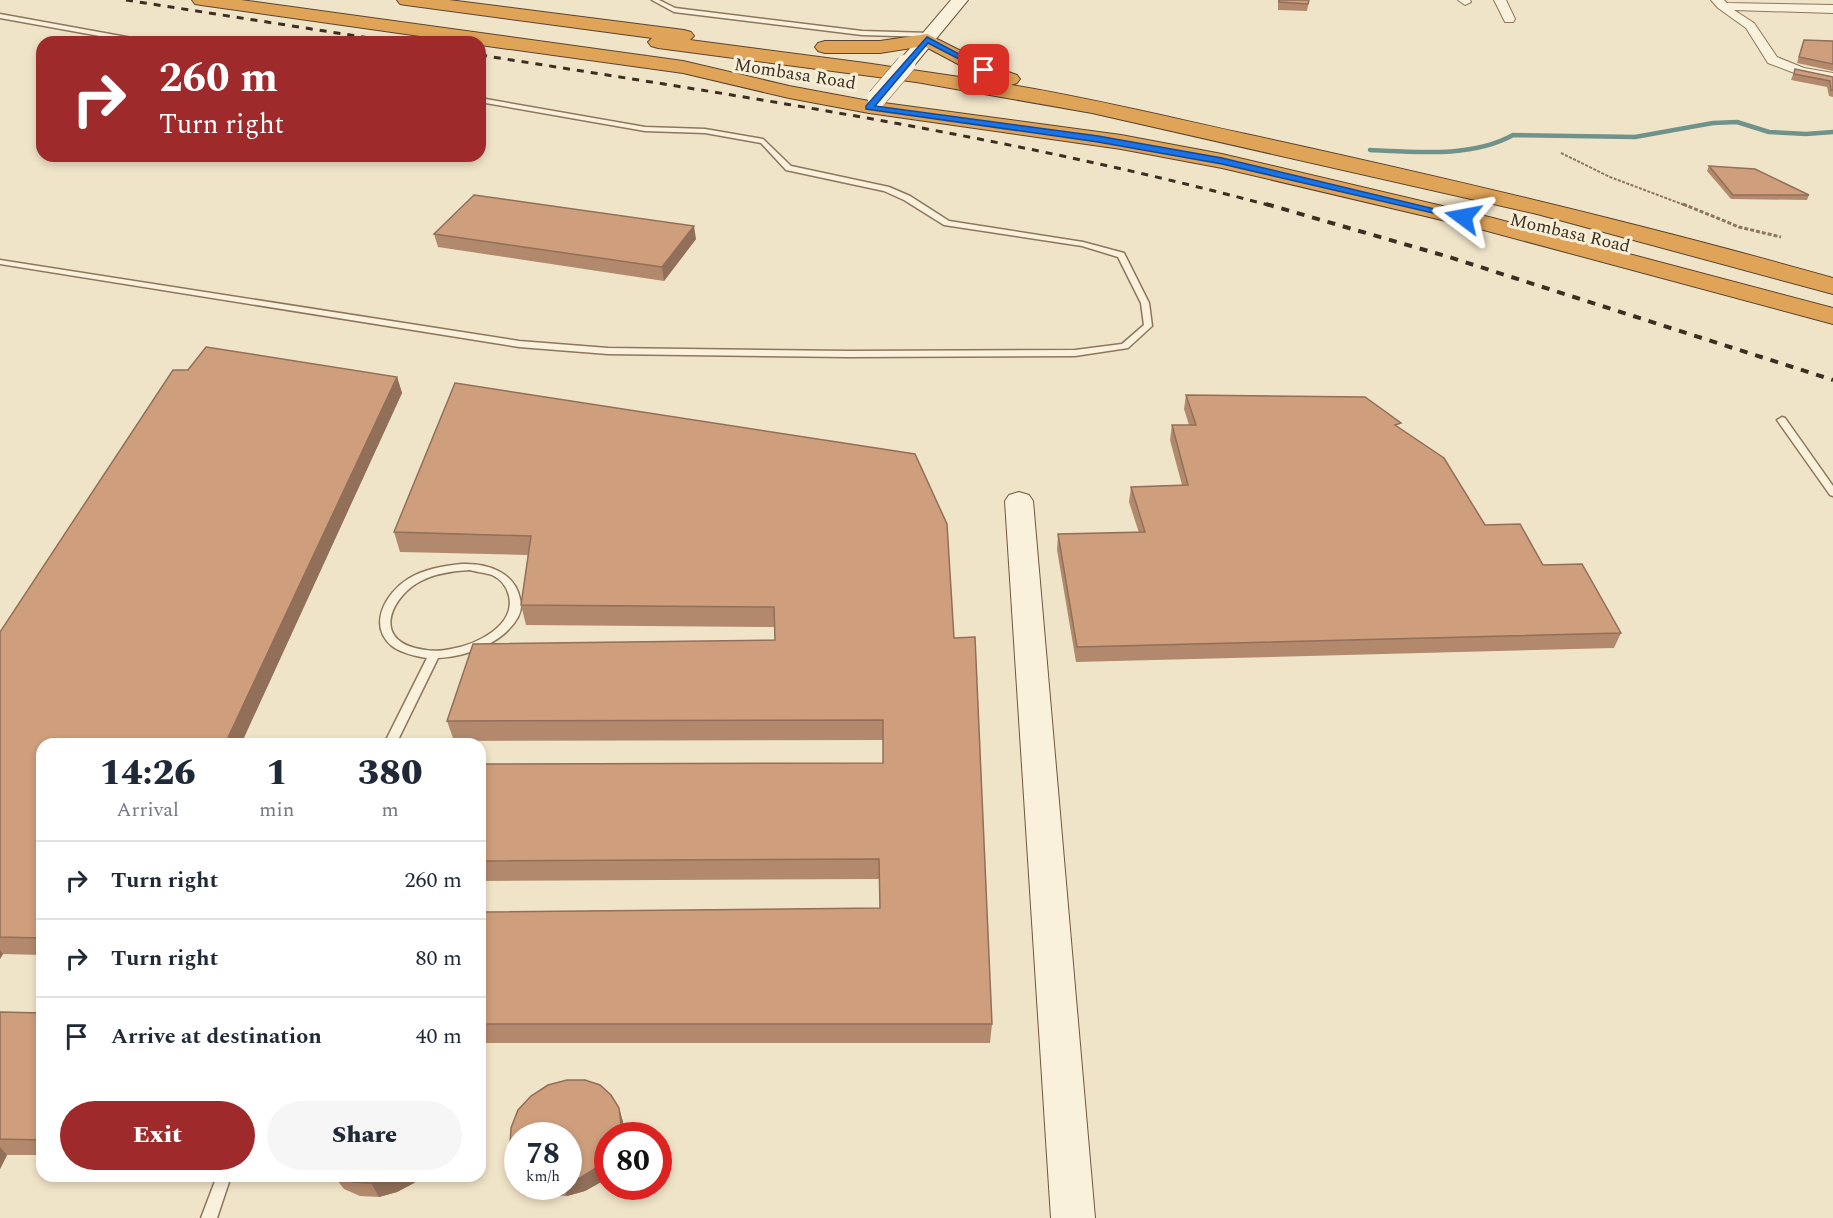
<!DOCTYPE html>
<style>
:root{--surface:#fff;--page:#f6f6f7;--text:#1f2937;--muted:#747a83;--line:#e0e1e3;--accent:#9e2a2b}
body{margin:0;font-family:Spectral,serif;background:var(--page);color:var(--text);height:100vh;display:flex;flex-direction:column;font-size:22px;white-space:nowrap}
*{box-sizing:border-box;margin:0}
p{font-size:20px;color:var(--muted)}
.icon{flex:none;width:33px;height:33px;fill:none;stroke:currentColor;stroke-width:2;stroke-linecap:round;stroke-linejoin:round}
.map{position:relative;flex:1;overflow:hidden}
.sheet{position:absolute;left:36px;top:738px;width:450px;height:444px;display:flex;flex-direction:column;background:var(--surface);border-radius:18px;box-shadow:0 3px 9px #0003}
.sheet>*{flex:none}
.top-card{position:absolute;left:36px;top:36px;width:450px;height:126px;border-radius:18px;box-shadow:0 3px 9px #0003;background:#9e2a2b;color:#fff;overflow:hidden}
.speed{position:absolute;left:504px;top:1122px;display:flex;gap:12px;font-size:30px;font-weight:700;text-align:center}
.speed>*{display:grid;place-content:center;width:78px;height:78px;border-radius:50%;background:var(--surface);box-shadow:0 3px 9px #0003;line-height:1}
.speed small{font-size:15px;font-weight:400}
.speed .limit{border:9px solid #d22;background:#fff;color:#111}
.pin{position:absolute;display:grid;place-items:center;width:51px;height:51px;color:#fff;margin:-26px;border-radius:12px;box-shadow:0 3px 9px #0006}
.me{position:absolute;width:66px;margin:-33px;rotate:283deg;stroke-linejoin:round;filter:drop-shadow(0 0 4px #0008)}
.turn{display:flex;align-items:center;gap:21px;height:126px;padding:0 24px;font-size:27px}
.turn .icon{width:78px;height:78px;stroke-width:2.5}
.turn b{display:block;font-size:42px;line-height:51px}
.eta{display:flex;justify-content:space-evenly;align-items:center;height:102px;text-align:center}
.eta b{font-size:36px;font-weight:800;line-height:42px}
.cta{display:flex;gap:12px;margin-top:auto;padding:12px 24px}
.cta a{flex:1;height:69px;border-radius:36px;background:var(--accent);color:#fff;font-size:24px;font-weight:800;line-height:69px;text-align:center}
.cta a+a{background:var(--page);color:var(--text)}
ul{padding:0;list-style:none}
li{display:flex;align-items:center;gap:18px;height:78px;padding:0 24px;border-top:2px solid var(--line)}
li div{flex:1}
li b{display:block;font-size:22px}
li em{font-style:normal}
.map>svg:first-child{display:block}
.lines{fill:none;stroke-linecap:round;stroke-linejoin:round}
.stream{stroke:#6f938a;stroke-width:4.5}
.lane-casing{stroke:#8d765c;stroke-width:3}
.street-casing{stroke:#8d765c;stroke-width:2}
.secondary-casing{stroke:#6f573f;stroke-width:2}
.highway-casing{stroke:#5b4430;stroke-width:2}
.path-far1{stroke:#8d765c;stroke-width:2;stroke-dasharray:3 1.5;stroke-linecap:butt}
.path{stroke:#8d765c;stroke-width:3;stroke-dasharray:4 2;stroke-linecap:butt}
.lane{fill:#faf1dc;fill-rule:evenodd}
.street{fill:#faf1dc;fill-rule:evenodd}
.secondary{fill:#faf1dc;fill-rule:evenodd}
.highway{fill:#e0a458;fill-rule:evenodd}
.rail-far1{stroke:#3d2e20;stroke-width:3;stroke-dasharray:7 7;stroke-linecap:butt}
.rail{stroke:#3d2e20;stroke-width:4;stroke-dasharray:8 8;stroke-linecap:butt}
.secondary-bridge-casing{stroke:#6f573f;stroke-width:20;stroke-linecap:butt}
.secondary-bridge{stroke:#faf1dc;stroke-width:19}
.wall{fill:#b2896c}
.shaded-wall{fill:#916f58}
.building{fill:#cf9f7d;stroke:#916f58;stroke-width:1.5}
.route{fill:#1a73e8;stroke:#114b97;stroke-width:1.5}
.labels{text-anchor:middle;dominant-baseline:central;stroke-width:6;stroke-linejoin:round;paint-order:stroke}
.far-street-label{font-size:18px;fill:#3d2e20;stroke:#f7eed8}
</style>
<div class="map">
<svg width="1833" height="1218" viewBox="0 0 1833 1218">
<rect width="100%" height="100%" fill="#f0e4c8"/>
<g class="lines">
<path class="stream" d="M1370,150C1415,152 1472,158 1513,135L1635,137L1713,123L1737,122L1769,132L1806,134L1833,132"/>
<g class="lane-casing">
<path id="lane" d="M652,0H659L675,8L862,31L930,33L933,35L930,37L862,35L674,12Z
M0,14L143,40L146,42H133L0,18Z
M480,98L645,127L705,129L763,139L791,166L889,187L910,196L949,221L1083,242L1124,253L1149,303L1152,326L1128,348L1075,356L848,357L608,354L519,347L0,264V260L519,341L608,348L848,351L1075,350L1122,344L1144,325L1141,303L1118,257L1082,246L944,225L904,200L884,191L786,170L761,143L705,133L645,131L480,102Z
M1782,417L1785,418L1833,486V496L1830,495L1777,420Z
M462,564C487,563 515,572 520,599C522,605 521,611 518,617C504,643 466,657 438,658L396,744H384L427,658C415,656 401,653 392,646C367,625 386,593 408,579C424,569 443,566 462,564ZM470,570C477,572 486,573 492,575C501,579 507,587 509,596C516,626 476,645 451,649C439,652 427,651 415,648C372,637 393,595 421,581C436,573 453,571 470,570Z
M217,1176H231L217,1218H201Z"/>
</g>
<g class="street-casing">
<path id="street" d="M1458,0H1470L1471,2L1465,5Z
M1494,0H1506L1515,19L1513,22H1505Z
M1711,0H1724L1727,3L1833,5V13L1734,10L1754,23L1777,57L1804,68L1833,73V81L1797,74L1768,63L1746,28L1718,8Z"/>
</g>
<g class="secondary-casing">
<path id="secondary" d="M951,0H968L912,68H900L897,64L900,60Z
M1019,492L1029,495L1033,501L1095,1218H1051L1005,501L1009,495Z"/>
</g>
<g class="highway-casing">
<path id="highway" d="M192,0H241L683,61L789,86L869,101L1121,135L1222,154L1493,218L1833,308V324L1480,229L1222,168L1121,149L869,113L789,98L683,73L480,45V42H462L201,5L195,4Z
M397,0H449L684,30L691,32L694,36L690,40L865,63L1007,84L977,74L924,46L880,53H825L818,51L815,47L818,43L825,41H880L927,34L991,66L1017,75L1020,79L1017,83L1011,85C1090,98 1168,117 1246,134C1443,177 1639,223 1833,278V294L1537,214L1092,113L916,82L658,48L651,46L648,42L652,38L406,5L400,4Z"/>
</g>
<path class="path-far1" d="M1561,153L1610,177L1687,206"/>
<path class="path" d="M1683,204L1739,227L1781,237"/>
<use href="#lane" class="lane"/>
<use href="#street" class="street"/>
<use href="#secondary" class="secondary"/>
<use href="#highway" class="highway"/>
<path class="rail-far1" d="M126,0L395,42
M480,55C746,97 1011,136 1272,206"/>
<path class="rail" d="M1266,204L1449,257L1833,380"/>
<g class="secondary-bridge-casing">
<path id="secondary-bridge" d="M877,98L906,64"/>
</g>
<use href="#secondary-bridge" class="secondary-bridge"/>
</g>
<path class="wall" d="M1278,0H1309L1307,11L1278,10Z
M1804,40L1833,41V71L1797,63Z
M1795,69L1833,77V97L1829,96L1827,87L1791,80Z
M1709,166L1809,195L1807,200L1731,199L1707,171Z
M434,234L696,239L664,281L438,247Z
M397,377L402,393L241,744H42V955L3,954L0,959V632Z
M455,383L954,638L992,1024L990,1043H480V912L880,908V879L480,881V764L883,763V740L454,741L447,721L775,640V627L526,625L521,605L528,555L400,552L394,532Z
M1186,395L1400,428L1485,525L1543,565L1621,633L1614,648L1076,662L1057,550L1058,534L1139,533L1129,502L1131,487L1182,485L1170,440L1172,425H1189L1184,409Z
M0,1012L42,1013V1155H7L0,1169Z
M567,1080H585L600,1085L611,1095L619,1108L623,1122L625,1136H608V1175L601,1182L585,1191L567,1196L548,1195L532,1188L530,1186H568V1136H518V1168L510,1145L511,1128L518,1110L531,1096L548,1085Z
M334,1176H421L414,1183L397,1192L379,1197L360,1196L344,1189Z"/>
<path class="shaded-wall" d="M694,226L696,239L664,281L662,267Z
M397,377L402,393L241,744H225Z
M0,950L3,954L0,959Z
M619,1108L623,1122L625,1136H619Z
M0,1147L7,1155L0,1169Z
M608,1157V1175L601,1182L585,1191L567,1196L564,1186H568V1181Z
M394,1176H421L414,1183L397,1192L379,1197L371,1183Z"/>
<path class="building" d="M1279,0H1309L1308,4L1279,2Z
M1804,40L1833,41V64L1799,57Z
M1795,69L1833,77V90H1831L1830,81L1794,74Z
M1709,166L1755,169L1809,195H1733Z
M474,195L694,226L662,267L434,234Z
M206,347L397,377L225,744H42V938L0,937V632L173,370H188Z
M455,383L915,454L947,524L954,638L975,637L992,1024H480V912L880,908L879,859L480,861V764L883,763V720L447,721L473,644L775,640L774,607L521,605L531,536L394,532Z
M1186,395L1365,397L1401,423L1395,425L1444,458L1485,525L1520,524L1543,565L1582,564L1621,633L1077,647L1058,534L1145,532L1131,487L1188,485L1172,425H1196Z
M0,1012L42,1013V1140L0,1139Z
M567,1080H585L600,1085L611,1095L619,1108L621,1124L619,1136H608V1157L596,1168L580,1178L568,1181V1136H518V1164L515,1162L510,1145L511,1128L518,1110L531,1096L548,1085Z
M339,1176H394L390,1178L371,1183L352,1182Z"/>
<path class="route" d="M927,37L989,70L982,71L928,43L875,106L1098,136L1222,158L1468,217L1463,220L1222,164L1098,142L866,109V106Z"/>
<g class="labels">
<g class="far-street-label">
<text transform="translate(795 74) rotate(9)">Mombasa Road</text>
<text transform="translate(1570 233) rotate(13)">Mombasa Road</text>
</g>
</g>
</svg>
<div class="speed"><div>78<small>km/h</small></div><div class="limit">80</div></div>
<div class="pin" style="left:984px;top:70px;background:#d93025"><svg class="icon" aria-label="arrive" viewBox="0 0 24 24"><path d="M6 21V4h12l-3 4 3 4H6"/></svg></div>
<svg class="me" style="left:1463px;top:217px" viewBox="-20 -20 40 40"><path d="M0-17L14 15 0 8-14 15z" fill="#1a73e8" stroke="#fff" stroke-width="4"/></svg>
<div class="top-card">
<div class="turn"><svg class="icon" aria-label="right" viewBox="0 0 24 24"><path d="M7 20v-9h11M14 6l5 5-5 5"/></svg><div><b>260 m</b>Turn right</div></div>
</div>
<section class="sheet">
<div class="eta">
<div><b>14:26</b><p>Arrival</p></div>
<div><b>1</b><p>min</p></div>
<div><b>380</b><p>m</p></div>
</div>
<ul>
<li><svg class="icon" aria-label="right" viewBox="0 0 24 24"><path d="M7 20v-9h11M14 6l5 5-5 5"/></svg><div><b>Turn right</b></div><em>260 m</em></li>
<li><svg class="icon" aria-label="right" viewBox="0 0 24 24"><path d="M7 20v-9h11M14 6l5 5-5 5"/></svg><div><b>Turn right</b></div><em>80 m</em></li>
<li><svg class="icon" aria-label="arrive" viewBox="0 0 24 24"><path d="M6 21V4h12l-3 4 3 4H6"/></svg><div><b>Arrive at destination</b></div><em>40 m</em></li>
</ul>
<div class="cta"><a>Exit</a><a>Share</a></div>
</section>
</div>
